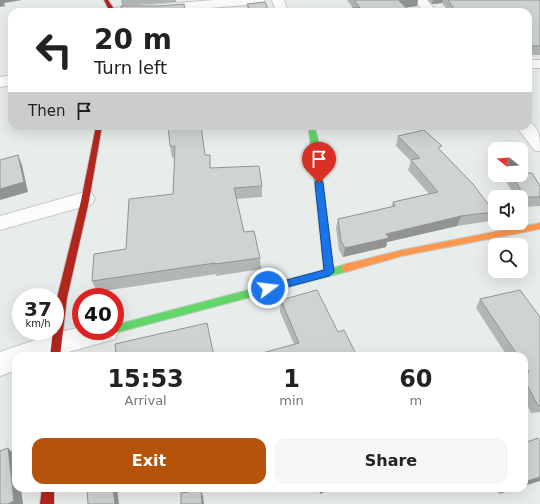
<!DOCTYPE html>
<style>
:root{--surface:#fff;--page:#f6f6f6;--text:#222;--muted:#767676;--accent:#b45309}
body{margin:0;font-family:"DejaVu Sans",sans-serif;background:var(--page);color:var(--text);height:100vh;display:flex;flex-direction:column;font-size:15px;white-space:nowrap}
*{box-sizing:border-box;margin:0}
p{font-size:13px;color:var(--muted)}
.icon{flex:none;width:22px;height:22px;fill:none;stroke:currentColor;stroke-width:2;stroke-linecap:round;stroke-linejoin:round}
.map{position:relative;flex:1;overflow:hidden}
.panel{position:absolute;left:12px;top:352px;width:516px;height:140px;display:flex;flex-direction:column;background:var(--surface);border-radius:12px;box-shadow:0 4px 16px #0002}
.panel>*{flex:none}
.banner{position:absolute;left:8px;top:8px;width:524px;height:122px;border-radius:12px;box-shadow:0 4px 16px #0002;background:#fff;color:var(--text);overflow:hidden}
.needle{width:26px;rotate:287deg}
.tools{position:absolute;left:488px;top:142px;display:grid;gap:8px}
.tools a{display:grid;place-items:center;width:40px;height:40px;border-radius:8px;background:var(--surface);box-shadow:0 4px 16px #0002;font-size:20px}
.speed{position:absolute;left:12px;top:288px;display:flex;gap:8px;font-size:20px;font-weight:700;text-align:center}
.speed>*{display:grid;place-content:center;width:52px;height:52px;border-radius:50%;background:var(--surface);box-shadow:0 4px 16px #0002;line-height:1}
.speed small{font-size:10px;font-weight:400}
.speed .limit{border:6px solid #d22;background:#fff;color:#111}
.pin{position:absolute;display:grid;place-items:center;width:34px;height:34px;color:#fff;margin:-41px -17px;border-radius:50% 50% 50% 0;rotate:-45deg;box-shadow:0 0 4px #0007}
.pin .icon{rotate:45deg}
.me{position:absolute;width:44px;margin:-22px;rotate:75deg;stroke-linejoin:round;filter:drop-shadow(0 0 3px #0008)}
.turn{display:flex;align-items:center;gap:14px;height:84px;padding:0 20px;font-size:18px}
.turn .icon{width:52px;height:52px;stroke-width:2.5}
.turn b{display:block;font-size:28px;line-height:34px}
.then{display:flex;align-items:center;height:38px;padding:0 20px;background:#0003;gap:8px;font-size:15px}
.eta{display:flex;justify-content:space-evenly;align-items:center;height:68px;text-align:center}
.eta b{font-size:24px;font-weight:800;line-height:28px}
.button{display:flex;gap:8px;margin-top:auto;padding:8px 20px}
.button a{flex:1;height:46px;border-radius:12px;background:var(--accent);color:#fff;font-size:16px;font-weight:800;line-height:46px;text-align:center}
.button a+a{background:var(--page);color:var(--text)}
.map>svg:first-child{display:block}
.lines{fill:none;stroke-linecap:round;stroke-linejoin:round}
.street-casing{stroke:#c5cac8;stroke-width:2}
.fast-casing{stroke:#c3cbc8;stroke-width:2}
.slow-casing{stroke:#c3cbc8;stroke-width:2}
.jam-casing{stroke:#c3cbc8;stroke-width:2}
.street{fill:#fcfcfc;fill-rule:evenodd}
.fast{fill:#63d668;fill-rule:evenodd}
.slow{fill:#ff974d;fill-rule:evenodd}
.jam{fill:#b3261e;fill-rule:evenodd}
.wall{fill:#b2b6b5}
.shaded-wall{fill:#919493}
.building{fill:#cfd4d2;stroke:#919493}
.route{fill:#1a73e8;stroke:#114b97}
</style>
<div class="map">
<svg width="540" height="504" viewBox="0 0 540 504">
<rect width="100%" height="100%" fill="#e8edeb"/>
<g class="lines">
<g class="street-casing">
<path id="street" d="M215,0H265L263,3L259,4L159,12H108L110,9L114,8Z
M272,0H284L288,12H276Z
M414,0H427L437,12H424Z
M528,60H540V68H528Z
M12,75V85L0,87V77Z
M528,122C540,126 540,140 540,151L534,150L516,126H528Z
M85,192L92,194L95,199L92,204L0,230V216Z
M115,324L119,331L115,339L54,356H16V370L0,376V352L56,333L81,327V331H115Z"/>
</g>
<g class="fast-casing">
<path id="fast" d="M308,126H314L318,139L333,268L346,264L349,265L351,268L349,271L115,333L111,332V331H115V325L324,270L310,139Z"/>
</g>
<g class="slow-casing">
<path id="slow" d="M540,223V229L402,256L346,272L343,271L341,268L343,265L346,264L402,250Z"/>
</g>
<g class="jam-casing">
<path id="jam" d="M104,0H108L116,12H110Z
M96,126H102L89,201L67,298L60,356H50L53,331H55L57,298L81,201Z
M42,488H54V504H40Z"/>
</g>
<use href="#street" class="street"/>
<use href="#fast" class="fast"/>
<use href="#slow" class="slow"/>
<use href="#jam" class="jam"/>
</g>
<path class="wall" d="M121,0H176V2L122,6Z
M347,0H418L417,6L406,7L411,12H352V8H353Z
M428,0H540V55H528V12H449L442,3L432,4Z
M247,4L269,12H248Z
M168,126L205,155L211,168L262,186V197L236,199L244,232L260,258L261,269L216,276V274L97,292L92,281L126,249L173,194L175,157L172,158L170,146Z
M398,136L441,150L494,212L490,221L457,226L387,242L386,247L343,257L339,250L336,228L338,219L391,207L393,202L429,194L408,170L411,161L396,146Z
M510,175H521L540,186V206L521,207V197H515L507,183Z
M480,299L540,317V412L531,413L524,399V356H507L476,308Z
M281,300L338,332L294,344L280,312Z
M318,488H333L320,494Z
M495,488H518L499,494Z"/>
<path class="shaded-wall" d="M0,0H3L5,6L0,7Z
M3,0H22L4,3Z
M405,0H418L417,6L397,9L399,1Z
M433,0H443L442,3L432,4Z
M18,155L22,165L28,192L0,200V189Z
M461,216L457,226L387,242L386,247L343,257L345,248L386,234Z
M8,448L16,456V488H21L23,504H8Z
M540,477V481L524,486V482Z
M113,488H117L119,504H115Z
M321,488H333L320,494Z
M506,488H518L499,494Z
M201,490L203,496L204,504H202Z"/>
<path class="building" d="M354,0H405L399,1L411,12H355L352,8H360Z
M448,0H540V46H528V12H484L483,11L456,12Z
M265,2L269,12H251L247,4Z
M184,4L185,12H122L121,6H158Z
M168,126H201L205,155H210V168L259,166L262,186L234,188L244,232L254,231L260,258L215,264V263L92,281L94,254L126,249L129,199L173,194L175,146H170Z
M424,130L442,146L438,148L473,184L494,212L461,216L386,234L389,238L345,248L341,241L338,219L395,206L393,202L438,192L411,160L420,158L398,136Z
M18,155L24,182L0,189V160Z
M521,173H532L540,186V197H525L512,175H521Z
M317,290L338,332L344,330L357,356H251L299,343L281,300Z
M520,290L540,317V405L538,406L524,379V373L529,372L524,364V356H518L480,299Z
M207,323L214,356H116L115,344Z
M538,438L540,441V477L524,482V443Z
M8,448L14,501L8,504H0V451Z
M87,488H113L115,504H88Z
M201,490L202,504H181V493Z"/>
<path class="route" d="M316,181H322L323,183L334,272L329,276L268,292L264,291L263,288L264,286L324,270L315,183Z"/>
</svg>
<div class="tools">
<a><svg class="needle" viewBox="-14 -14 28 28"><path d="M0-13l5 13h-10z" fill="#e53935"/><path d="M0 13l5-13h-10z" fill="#767676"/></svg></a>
<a><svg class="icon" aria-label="sound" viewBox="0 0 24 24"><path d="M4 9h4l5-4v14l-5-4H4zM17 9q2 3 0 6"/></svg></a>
<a><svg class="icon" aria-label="search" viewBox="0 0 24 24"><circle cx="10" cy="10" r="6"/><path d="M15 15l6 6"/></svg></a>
</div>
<div class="speed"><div>37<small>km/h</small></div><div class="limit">40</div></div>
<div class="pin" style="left:319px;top:183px;background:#d93025"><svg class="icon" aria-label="arrive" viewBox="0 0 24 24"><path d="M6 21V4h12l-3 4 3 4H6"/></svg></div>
<svg class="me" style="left:268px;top:288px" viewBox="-20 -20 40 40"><circle r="17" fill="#1a73e8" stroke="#fff" stroke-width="3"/><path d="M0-11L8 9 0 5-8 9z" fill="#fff"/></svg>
<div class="banner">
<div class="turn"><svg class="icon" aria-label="left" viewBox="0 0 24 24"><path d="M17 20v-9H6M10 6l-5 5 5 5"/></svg><div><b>20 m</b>Turn left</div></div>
<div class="then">Then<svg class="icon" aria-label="arrive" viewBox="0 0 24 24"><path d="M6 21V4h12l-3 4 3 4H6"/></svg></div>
</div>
<section class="panel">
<div class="eta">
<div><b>15:53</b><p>Arrival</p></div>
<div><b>1</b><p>min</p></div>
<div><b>60</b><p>m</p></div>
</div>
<div class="button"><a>Exit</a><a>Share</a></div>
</section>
</div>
